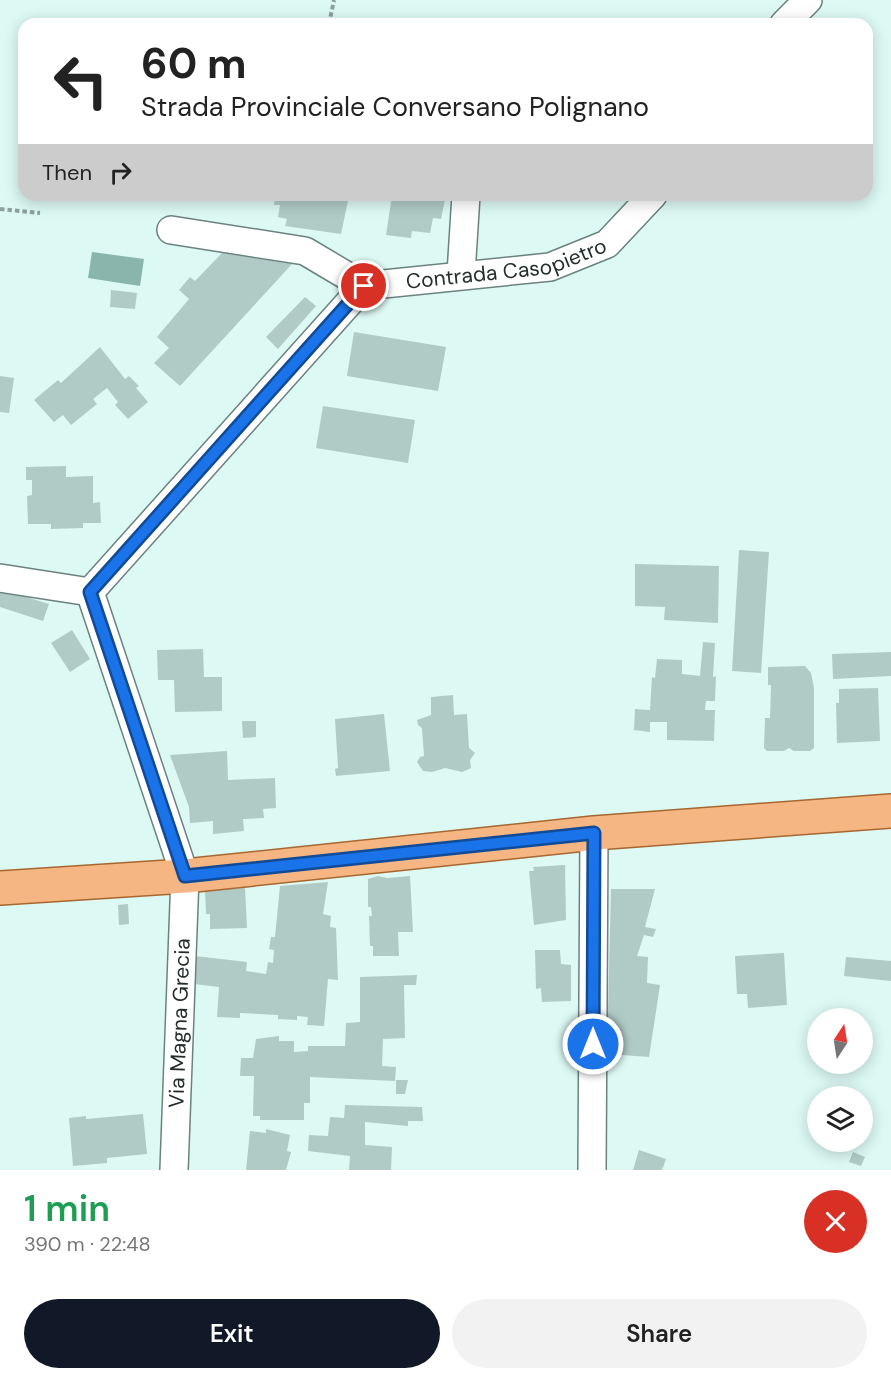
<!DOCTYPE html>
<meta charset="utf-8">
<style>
:root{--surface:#fff;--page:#f2f2f2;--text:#222;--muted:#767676;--accent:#111827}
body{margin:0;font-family:"DM Sans",sans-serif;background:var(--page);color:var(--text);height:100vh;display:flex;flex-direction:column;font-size:22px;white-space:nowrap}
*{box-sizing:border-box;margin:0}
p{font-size:20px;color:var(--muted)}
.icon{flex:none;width:33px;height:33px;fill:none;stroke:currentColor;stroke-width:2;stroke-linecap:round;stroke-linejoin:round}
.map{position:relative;height:1170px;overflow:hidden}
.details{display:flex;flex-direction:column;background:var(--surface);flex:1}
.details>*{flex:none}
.guide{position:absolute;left:18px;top:18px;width:855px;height:183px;border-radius:18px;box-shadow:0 3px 15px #0003;background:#fff;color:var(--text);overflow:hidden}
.needle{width:39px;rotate:12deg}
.controls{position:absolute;left:807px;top:1008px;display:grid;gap:12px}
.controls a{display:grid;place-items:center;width:66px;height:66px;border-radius:50%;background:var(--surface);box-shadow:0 3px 15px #0003;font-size:30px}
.pin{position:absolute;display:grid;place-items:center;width:51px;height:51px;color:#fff;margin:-26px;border:3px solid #fff;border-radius:50%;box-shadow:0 2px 6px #0007}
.me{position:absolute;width:66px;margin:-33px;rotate:0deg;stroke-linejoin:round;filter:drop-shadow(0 0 4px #0008)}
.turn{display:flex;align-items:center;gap:21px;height:126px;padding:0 24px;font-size:27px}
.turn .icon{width:78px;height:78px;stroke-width:2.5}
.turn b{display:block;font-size:42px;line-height:51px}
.then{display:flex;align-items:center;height:57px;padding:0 24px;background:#0003;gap:12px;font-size:22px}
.round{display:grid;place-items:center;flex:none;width:63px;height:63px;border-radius:32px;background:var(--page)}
.headline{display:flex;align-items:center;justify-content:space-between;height:102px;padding:0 24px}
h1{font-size:36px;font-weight:600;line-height:45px;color:#1e9e55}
.cta{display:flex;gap:12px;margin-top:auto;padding:12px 24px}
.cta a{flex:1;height:69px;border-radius:36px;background:var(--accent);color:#fff;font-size:24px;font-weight:600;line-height:69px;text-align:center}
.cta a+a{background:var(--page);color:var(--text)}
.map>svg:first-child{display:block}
.water{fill:#89b5ad}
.building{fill:#b0cbc6}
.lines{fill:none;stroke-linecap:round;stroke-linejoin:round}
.minor-casing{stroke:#6a837f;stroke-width:30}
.major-casing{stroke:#a7672f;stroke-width:36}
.path{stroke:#8ca09d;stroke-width:4;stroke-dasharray:4.5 3;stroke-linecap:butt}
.minor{stroke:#fff;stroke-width:27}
.major{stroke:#f5b683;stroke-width:33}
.route-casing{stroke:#114b97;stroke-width:15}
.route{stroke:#1a73e8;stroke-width:10}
.labels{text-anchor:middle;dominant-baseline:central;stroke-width:6;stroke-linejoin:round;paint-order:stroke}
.street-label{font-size:21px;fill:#242e2c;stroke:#fff}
</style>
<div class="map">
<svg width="891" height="1170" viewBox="0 0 891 1170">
<rect width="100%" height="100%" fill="#ddf9f4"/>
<path class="water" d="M92,252L144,259L140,286L88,278Z"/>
<path class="building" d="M275,195L349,196L341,234L285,226L287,219L278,217L280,205H274Z
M392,195H446L441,219L433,218L430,233L412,231L411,238L386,235Z
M222,253L292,264L180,386L154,363L169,348L157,337L189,299L179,290L190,277L195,281Z
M111,290L137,293L135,309L110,307Z
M305,297L316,306L278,349L266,337Z
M354,332L446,347L438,391L347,376Z
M100,347L125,379L129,376L139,386L136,388L148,402L128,419L115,405L118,402L107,388L93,399L97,404L71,425L63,415L54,422L34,400L58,380L61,383Z
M0,376L14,378L9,413L0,412Z
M323,406L415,420L408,463L316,448Z
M66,466V477L93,476V503L100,502L101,523H83V528L51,529V524H28L27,496L32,495V480H26V467Z
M739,550L769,552L761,673L732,671Z
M635,564L719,566L718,623L664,620L665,607L635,606Z
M0,589L49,604L43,621L0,607Z
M72,630L90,659L70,672L51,643Z
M703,642L715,643L713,677L716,676L715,701H706L705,710H715L714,741L667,740V722H650V732L634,730L635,709L650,710L652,677L655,678L657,659L682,660V674L700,676Z
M203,649L204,677H222V711L175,712L174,680H158L157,650Z
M891,652V676L833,679L832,654Z
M805,666L811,673L814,688V748L810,751H794L789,748L784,751H767L764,748L765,718H770L771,685H768V667Z
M878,688L880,741L837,743L836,703H839V689Z
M453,695L454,715L467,714L469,748L475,753L470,760L471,768L462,772L445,768L432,772L423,771L417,762L420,757L424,756L422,728L418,725L417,720L431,715V697Z
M384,714L390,771L336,776L335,769L338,768L335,719Z
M242,721H256V737L243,738Z
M227,751L228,780L275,778L276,808L263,809L264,818L243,819L244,831L213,834V821L190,823L189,807L170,755Z
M565,865L566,920L534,925L529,871H534L533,867Z
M378,876L387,878L410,876L413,932H398L399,956H373V946H370L369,916H372L371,907H368V879Z
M328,882L323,914L331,916L330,927L336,928L338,980L328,979L324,1026L307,1025L308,1017L297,1016V1020L278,1019V1015L240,1013V1018L217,1017L219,987L194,984L195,956L247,962L246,971L266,974L268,962L273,963L274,950L269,949L271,937H275L280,886Z
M245,888L247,928L210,929V914H206L205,890Z
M611,889H655L645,927L656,929L653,937L644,935L637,956L648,957L647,983L660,985L649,1057L607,1054Z
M128,904L129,924L119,925L118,905Z
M535,950H560L561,964L571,965V1001L542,1002L541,988L536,989Z
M784,953L787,1005L748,1008L747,994H737L735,956Z
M846,957L891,961V981L844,976Z
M417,975L416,985H404L405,1038L383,1039L382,1066L396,1067L395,1081L310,1077V1103H304V1120H260V1116H253L254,1076H240L241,1058H253L256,1039L279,1036V1041H294V1052L308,1051V1046H345L346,1023L360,1022V977Z
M396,1080H408L405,1094H396Z
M345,1105L422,1107L423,1121H408V1126L365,1122V1145L392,1147L391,1170H349L350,1156L308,1151L309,1135L328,1136L330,1117L344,1118Z
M143,1114L147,1154L107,1158V1163L73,1166L69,1118L86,1116V1119Z
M266,1129L290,1135L287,1151L291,1152L286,1170H246L250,1131L266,1133Z
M639,1150L666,1159L662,1170H633Z
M853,1152L865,1157L861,1166L849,1162Z"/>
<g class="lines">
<g class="minor-casing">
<g id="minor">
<path d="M784,24L808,0"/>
<path d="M171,230L305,251L364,286"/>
<path d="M461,274L466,195"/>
<path d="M0,578L90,592"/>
<path id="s1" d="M174,1170L185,876L90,592L364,286L550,267L607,244L653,195"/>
<path d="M592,1170L594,833"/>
</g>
</g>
<g class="major-casing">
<path id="major" d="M0,888L185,876L594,833L891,811"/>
</g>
<path class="path" d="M329,24L334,0
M0,209L40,213"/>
<use href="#minor" class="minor"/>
<use href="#major" class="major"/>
</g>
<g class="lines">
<g class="route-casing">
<path id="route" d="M364,286L90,592L185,876L594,833L593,1044"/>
</g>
<use href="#route" class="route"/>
</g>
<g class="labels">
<g class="street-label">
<text stroke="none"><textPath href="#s1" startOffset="1149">Contrada Casopietro</textPath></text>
<text stroke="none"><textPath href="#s1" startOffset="147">Via Magna Grecia</textPath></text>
</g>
</g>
</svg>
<div class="controls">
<a><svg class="needle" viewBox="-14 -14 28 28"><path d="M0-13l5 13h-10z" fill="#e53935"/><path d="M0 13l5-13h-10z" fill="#767676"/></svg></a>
<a><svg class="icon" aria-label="layers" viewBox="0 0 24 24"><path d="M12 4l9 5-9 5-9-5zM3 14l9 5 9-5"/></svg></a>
</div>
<div class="pin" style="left:364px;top:286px;background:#d93025"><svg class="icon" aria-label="arrive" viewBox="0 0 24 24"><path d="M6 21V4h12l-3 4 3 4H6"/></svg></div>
<svg class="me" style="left:593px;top:1044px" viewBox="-20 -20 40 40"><circle r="17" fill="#1a73e8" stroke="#fff" stroke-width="3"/><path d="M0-11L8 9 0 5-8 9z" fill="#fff"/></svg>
<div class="guide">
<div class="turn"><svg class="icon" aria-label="left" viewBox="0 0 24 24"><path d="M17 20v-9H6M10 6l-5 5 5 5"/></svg><div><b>60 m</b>Strada Provinciale Conversano Polignano</div></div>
<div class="then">Then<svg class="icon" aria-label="right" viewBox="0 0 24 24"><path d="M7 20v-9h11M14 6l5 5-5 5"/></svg></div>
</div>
</div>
<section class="details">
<div class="headline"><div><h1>1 min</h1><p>390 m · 22:48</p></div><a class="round" style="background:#d93025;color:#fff"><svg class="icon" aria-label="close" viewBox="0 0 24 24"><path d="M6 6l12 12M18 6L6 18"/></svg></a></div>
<div class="cta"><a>Exit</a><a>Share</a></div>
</section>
